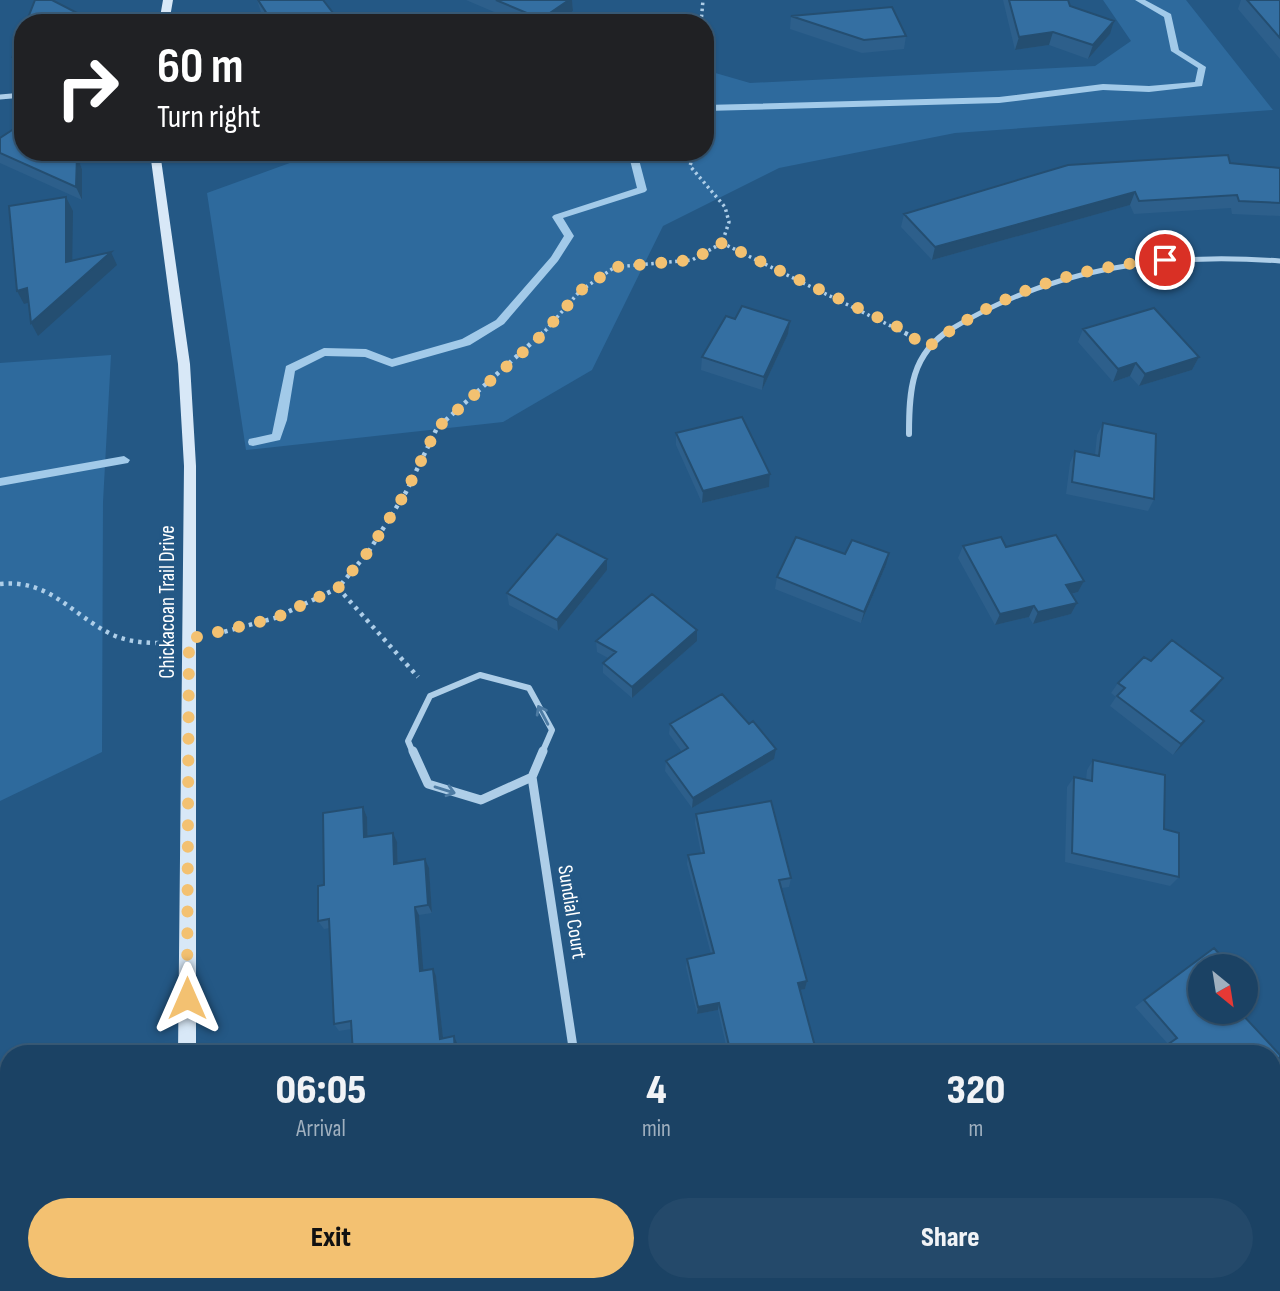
<!DOCTYPE html>
<style>
:root{--surface:#1b4264;--page:#24496a;--text:#f1f3f6;--muted:#a0b0bf;--line:#395b78;--accent:#f3c171}
body{margin:0;font-family:"Sofia Sans Condensed",sans-serif;background:var(--page);color:var(--text);height:100vh;display:flex;flex-direction:column;font-size:26px;white-space:nowrap}
*{box-sizing:border-box;margin:0}
p{font-size:23px;color:var(--muted)}
.icon{flex:none;width:38px;height:38px;fill:none;stroke:currentColor;stroke-width:2;stroke-linecap:round;stroke-linejoin:round}
.map{position:relative;flex:1;overflow:hidden}
.panel{position:absolute;left:0px;top:1045px;width:1281px;height:247px;display:flex;flex-direction:column;background:var(--surface);border-radius:28px 28px 0 0;box-shadow:0 2px 5px #0004,0 0 0 2px var(--line)}
.panel>*{flex:none}
.banner{position:absolute;left:14px;top:14px;width:700px;height:147px;border-radius:28px;box-shadow:0 2px 5px #0004,0 0 0 2px var(--line);background:#202124;color:#fff;overflow:hidden}
.needle{width:46px;rotate:150deg}
.fabs{position:absolute;left:1188px;top:954px;display:grid;gap:14px}
.fabs a{display:grid;place-items:center;width:70px;height:70px;border-radius:50%;background:var(--surface);box-shadow:0 2px 5px #0004,0 0 0 2px var(--line);font-size:35px}
.pin{position:absolute;display:grid;place-items:center;width:60px;height:60px;color:#fff;margin:-30px;border:4px solid #fff;border-radius:50%;box-shadow:0 2px 7px #0007}
.me{position:absolute;width:77px;margin:-38px;rotate:0deg;stroke-linejoin:round;filter:drop-shadow(0 0 5px #0008)}
.turn{display:flex;align-items:center;gap:24px;height:147px;padding:0 28px;font-size:32px}
.turn .icon{width:91px;height:91px;stroke-width:2.5}
.turn b{display:block;font-size:49px;line-height:60px}
.eta{display:flex;justify-content:space-evenly;align-items:center;height:119px;text-align:center}
.eta b{font-size:42px;font-weight:800;line-height:49px}
.cta{display:flex;gap:14px;margin-top:auto;padding:14px 28px}
.cta a{flex:1;height:80px;border-radius:42px;background:var(--accent);color:#111;font-size:28px;font-weight:800;line-height:80px;text-align:center}
.cta a+a{background:var(--page);color:var(--text)}
.map>svg:first-child{display:block}
.green{fill:#2e6a9d}
.lines{fill:none;stroke-linecap:round;stroke-linejoin:round}
.stream{fill:#a2cae9;fill-rule:evenodd}
.path-far1{stroke:#aecee8;stroke-width:3.5;stroke-dasharray:2.5 3.5;stroke-linecap:butt}
.path{stroke:#aecee8;stroke-width:4.5;stroke-dasharray:3.5 5;stroke-linecap:butt}
.street-far2{stroke:#aecee8;stroke-width:5}
.street-far1{stroke:#aecee8;stroke-width:6}
.street{stroke:#aecee8;stroke-width:9}
.secondary{fill:#d8e8f7;fill-rule:evenodd}
.wall{fill:#2d5f8b}
.shaded-wall{fill:#244e71}
.building{fill:#346fa2;stroke:#244e71;stroke-width:2}
.oneway{stroke:#4d7ba3}
.route{stroke:#f3c171;stroke-width:12;stroke-dasharray:0 21.6}
.labels{text-anchor:middle;dominant-baseline:central;stroke-width:7;stroke-linejoin:round;paint-order:stroke}
.street-label{font-size:21px;fill:#fff;stroke:#245885}
</style>
<div class="map">
<svg width="1280" height="1291" viewBox="0 0 1280 1291">
<rect width="100%" height="100%" fill="#245885"/>
<path class="green" d="M1103,0H1186L1273,110L955,133L779,168L663,226L592,370L503,422L246,450L207,193L320,152H705V70L750,83L1095,66L1131,41Z
M111,355L103,502L102,752L0,801V363Z"/>
<g class="lines">
<path class="stream" d="M1135,0H1145L1171,14L1179,50L1206,67L1202,86L1149,92L1103,90L999,103L705,111V105L999,97L1103,84L1149,86L1195,82L1198,68L1171,51L1164,17Z
M628,152H637L647,190L645,192L563,218L574,236L558,261L504,324L470,345L392,367L365,357L325,356L295,371L287,420L280,440L253,446L249,445L248,442L249,439L272,434L286,366L324,348L366,349L392,359L462,339L496,320L551,257L564,236L552,217L554,215L637,188Z
M124,456L130,460L128,463L0,486V478Z"/>
<path class="path-far1" d="M701,23L703,0
M722,243L901,331
M545,331L580,291L615,267L692,260L722,243L729,222L725,207L690,166L694,152"/>
<path class="path" d="M897,329L909,335
M0,584C51,579 71,615 113,635C129,642 145,643 162,643
M338,588L418,677
M216,634L275,618L338,588L369,551L406,492L437,428L547,329"/>
<path class="street-far2" d="M0,97L23,95
M948,331C1051,268 1161,252 1280,261"/>
<path class="street-far1" d="M909,434C909,390 911,354 951,329
M413,753L408,741L430,696L480,675L529,688L552,730L542,753"/>
<path class="street" d="M413,751L428,784L481,800L532,777
M532,777L574,1054
M532,777L543,751
M617,1283L619,1291
M82,1291L123,1283"/>
<path class="secondary" d="M163,0H173L169,23H159Z
M150,152H160L190,364L196,466V1054H178L184,466L178,364Z
M176,1283H194V1291H176Z"/>
</g>
<path class="wall" d="M257,0H323L335,23H268L261,12Z
M466,0H572L573,11L556,23H520Z
M1003,0H1068L1070,6L1110,34L1088,59L1049,45L1015,50Z
M1241,0H1280V59L1238,9Z
M791,16L906,36L904,49L862,53L790,29Z
M0,138L77,156L82,169V200L0,163Z
M256,152H293L287,158L275,154L272,157Z
M1230,163L1280,168V216L1232,214L1231,208L1134,214L1130,205L932,260L901,227L904,214Z
M735,319L790,321L788,334L762,390L701,370L702,357Z
M1083,329L1199,357L1192,370L1139,386L1130,376L1113,382L1078,342Z
M1103,423L1154,499L1148,511L1066,494L1070,463L1075,451L1095,455L1097,435Z
M676,433L770,474L769,487L702,503L676,445Z
M963,546L1006,547L1084,581L1078,592L1072,594L1077,603L1071,614L1033,624L1029,617L995,625L958,558Z
M845,554L886,565L861,623L775,589L777,577Z
M607,559V570L558,631L509,605L507,593Z
M596,641H697L632,698L603,673V663L608,658L597,652Z
M1151,661L1223,678L1215,689L1192,712L1204,721L1173,755L1110,706L1116,697L1111,693L1118,683Z
M670,724L774,759L692,808L665,771L666,761L682,752L669,734Z
M1093,760L1164,829L1179,877L1170,886L1065,862L1067,787L1074,777L1086,780L1087,770Z
M363,807L367,817L368,836L397,842L398,863L429,868L432,913L419,915L423,970L436,976L443,1039L457,1043L458,1054H353L351,1029L339,1031L334,1024L330,928L324,929L318,921L324,885Z
M696,814L791,878L789,887L782,888L807,981L805,989L800,990L817,1054H728L718,1010L697,1014L686,967L687,959L711,954L687,864L688,855L701,853L695,823Z
M1200,966L1272,1054H1159L1158,1052L1168,1044L1135,1007L1144,1000Z
M887,1283H1008L1010,1291H889Z"/>
<path class="shaded-wall" d="M569,0H572L573,11L556,23H541V19Z
M333,13L335,23H297Z
M85,17L87,23H74Z
M1114,21L1110,34L1088,59L1093,45Z
M1053,32L1049,45L1015,50L1019,37Z
M23,51V67L19,69L13,56Z
M270,152H275V154L272,157Z
M285,152H293L287,158Z
M77,156L82,169V200L76,187Z
M1135,192L1130,205L932,260L935,247Z
M66,197L73,211L72,275L66,262Z
M111,252L117,265L38,336L31,323Z
M27,288L34,301L24,304L17,291Z
M790,321L788,334L762,390L764,377Z
M1199,357L1192,370L1139,386L1145,374Z
M1136,363L1130,376L1113,382L1118,369Z
M770,474L769,487L702,503L703,491Z
M889,553L886,565L861,623L864,612Z
M607,559V570L558,631L557,620Z
M1084,581L1078,592L1060,597L1066,585Z
M1077,603L1071,614L1033,624L1038,612Z
M1034,606L1029,617L995,625L1000,614Z
M697,630V641L632,698V687Z
M1223,678L1215,689L1183,721L1191,711Z
M1204,721L1196,731L1173,755L1181,744Z
M776,749L774,759L692,808L693,798Z
M363,807L367,817L368,846L364,837Z
M393,833L397,842L398,872L394,864Z
M425,859L429,868L432,913L428,905Z
M415,907L419,915L424,978L420,971Z
M433,969L436,976L444,1046L440,1039Z
M807,981L805,989L795,991L798,983Z
M719,1003L718,1010L697,1014L698,1007Z
M454,1036L457,1043L458,1054H455Z
M7,1148L9,1155L0,1157V1149Z"/>
<path class="building" d="M35,0H52L85,17L74,23H26Z
M258,0H323L333,13L297,23H273Z
M496,0H569L541,19Z
M1009,0H1068L1070,6L1114,21L1093,45L1053,32L1019,37Z
M1247,0H1280V38Z
M892,7L906,36L864,40L791,16Z
M23,31V51L13,56Z
M23,123V152H74L77,156L76,187L0,153V138Z
M1228,155L1230,163L1280,168V203L1239,201L1237,195L1139,201L1135,192L935,247L904,214L1068,165Z
M66,197V262L111,252L31,323L27,288L17,291L9,206Z
M742,306L790,321L764,377L702,357L726,316L735,319Z
M1154,308L1199,357L1145,374L1136,363L1118,369L1083,329Z
M742,417L770,474L703,491L676,433Z
M1103,423L1156,434L1154,499L1072,482L1075,451L1099,456Z
M557,534L607,559L557,620L507,593Z
M1056,535L1084,581L1066,585L1077,603L1038,612L1034,606L1000,614L963,546L1001,537L1006,547Z
M796,537L845,554L852,540L889,553L864,612L777,577Z
M652,594L697,630L632,687L603,663L616,652L596,641Z
M1172,640L1223,678L1191,711L1204,721L1181,744L1117,696L1125,688L1118,683L1144,657L1151,661Z
M722,694L749,724L753,721L776,749L693,798L666,761L688,748L670,724Z
M1093,760L1165,775L1164,829L1179,833V877L1072,853L1074,777L1092,781Z
M771,801L791,878L779,880L807,981L798,983L817,1054H731L719,1003L698,1007L687,959L714,953L688,855L704,853L696,814Z
M363,807L364,837L393,833L394,864L425,859L428,905L415,907L420,971L433,969L440,1039L454,1036L455,1054H353L351,1021L334,1024L329,919L318,921V886L324,885L323,813Z
M1214,948L1230,966H1200V1012H1240L1280,1055V1057L1272,1063V1054H1174L1167,1045L1177,1038L1144,1000Z
M1246,983L1251,988L1246,992Z
M9,1073V1188L4,1190L7,1148L0,1149V1074Z
M892,1283H1008L1010,1291H894Z"/>
<defs><path id="oneway-shaft" d="M-6 0H5M1.5-3L5.5 0L1.5 3" fill="none" stroke-width="1.6" stroke-linecap="round" stroke-linejoin="round" transform="scale(1.75)"/></defs>
<g class="oneway">
<use href="#oneway-shaft" transform="translate(543 715) rotate(-118)"/>
<use href="#oneway-shaft" transform="translate(445 790) rotate(17)"/>
</g>
<g class="lines">
<path class="route" d="M187,998L189,639L275,618L338,588L369,551L406,492L437,428L541,336L580,291L615,267L692,260L722,243L902,329L927,348C995,293 1079,266 1165,260"/>
</g>
<g class="labels">
<g class="street-label">
<text transform="translate(167 602) rotate(-90)">Chickacoan Trail Drive</text>
<text transform="translate(572 912) rotate(81)">Sundial Court</text>
</g>
</g>
</svg>
<div class="fabs">
<a><svg class="needle" viewBox="-14 -14 28 28"><path d="M0-13l5 13h-10z" fill="#e53935"/><path d="M0 13l5-13h-10z" fill="#a0b0bf"/></svg></a>
</div>
<div class="pin" style="left:1165px;top:260px;background:#d93025"><svg class="icon" aria-label="arrive" viewBox="0 0 24 24"><path d="M6 21V4h12l-3 4 3 4H6"/></svg></div>
<svg class="me" style="left:187px;top:998px" viewBox="-20 -20 40 40"><path d="M0-17L14 15 0 8-14 15z" fill="#f3c171" stroke="#fff" stroke-width="4"/></svg>
<div class="banner">
<div class="turn"><svg class="icon" aria-label="right" viewBox="0 0 24 24"><path d="M7 20v-9h11M14 6l5 5-5 5"/></svg><div><b>60 m</b>Turn right</div></div>
</div>
<section class="panel">
<div class="eta">
<div><b>06:05</b><p>Arrival</p></div>
<div><b>4</b><p>min</p></div>
<div><b>320</b><p>m</p></div>
</div>
<div class="cta"><a>Exit</a><a>Share</a></div>
</section>
</div>
